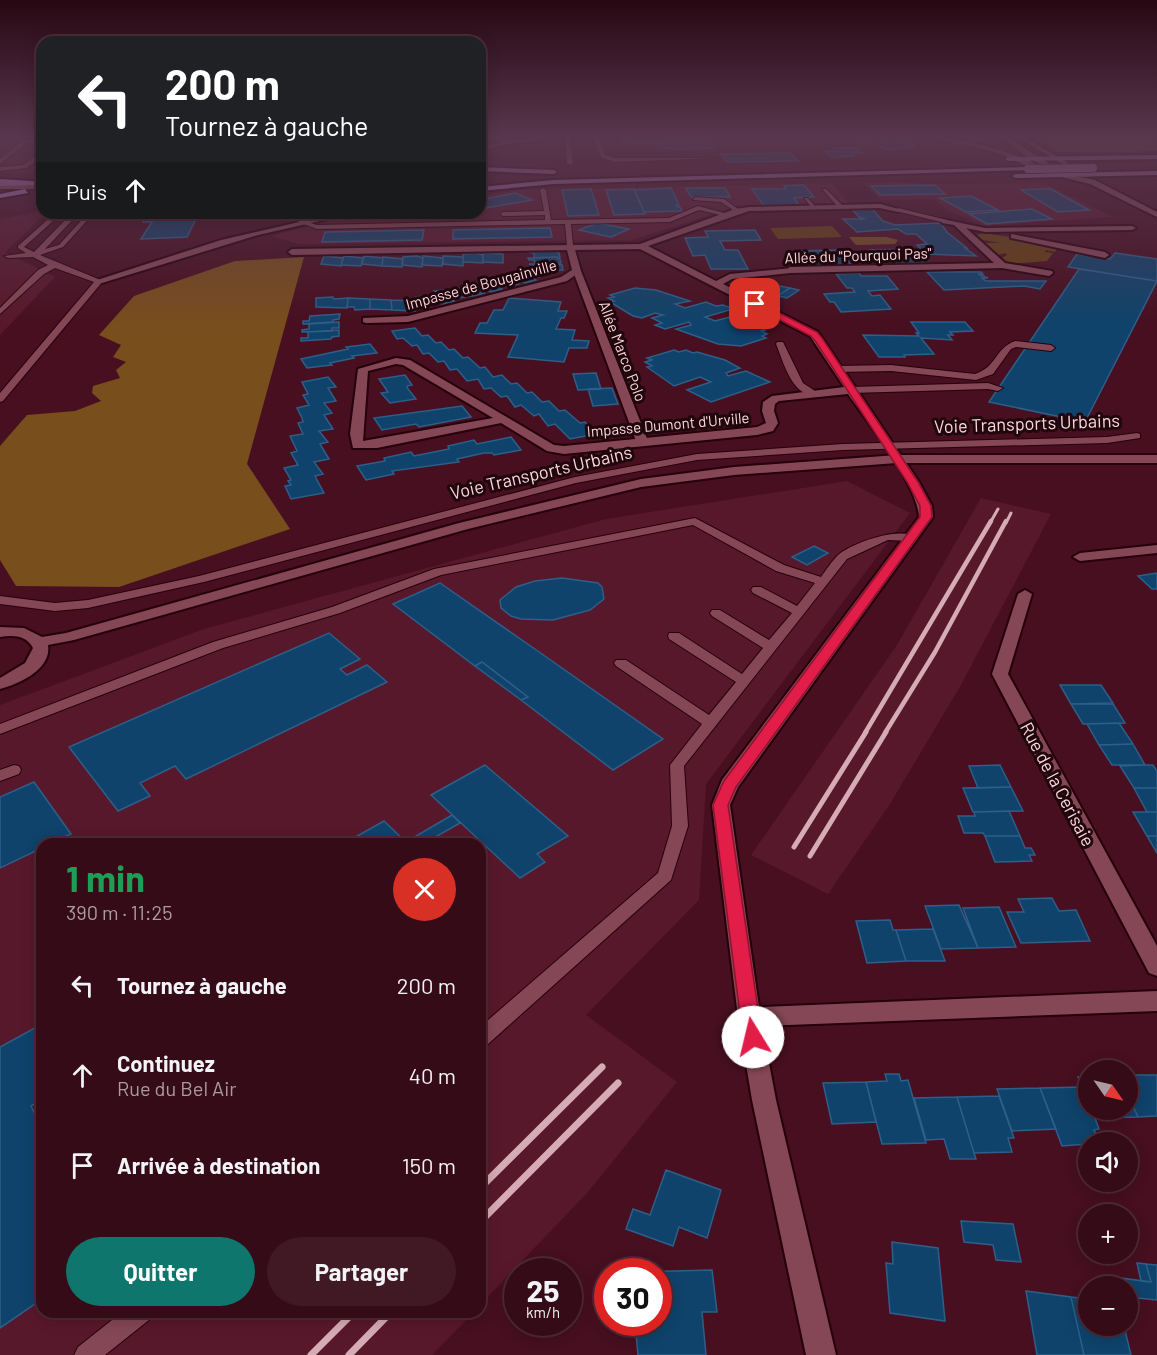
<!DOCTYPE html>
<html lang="fr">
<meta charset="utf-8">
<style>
:root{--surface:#350b18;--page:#401925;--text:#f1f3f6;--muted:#aa9ba2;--line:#4f2b37;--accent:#0f766e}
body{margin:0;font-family:Barlow,sans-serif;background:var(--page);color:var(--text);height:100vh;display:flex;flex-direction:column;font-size:22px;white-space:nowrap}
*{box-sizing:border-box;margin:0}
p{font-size:20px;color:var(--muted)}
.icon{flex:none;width:33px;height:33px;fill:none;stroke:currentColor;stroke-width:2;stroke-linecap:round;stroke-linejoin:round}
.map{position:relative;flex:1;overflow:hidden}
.sheet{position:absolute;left:36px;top:838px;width:450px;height:480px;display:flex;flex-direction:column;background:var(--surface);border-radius:18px;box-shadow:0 3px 15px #0003,0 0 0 2px var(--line)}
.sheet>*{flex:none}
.hud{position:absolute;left:36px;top:36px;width:450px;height:183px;border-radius:18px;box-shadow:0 3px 15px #0003,0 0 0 2px var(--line);background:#202124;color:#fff;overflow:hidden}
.needle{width:39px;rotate:124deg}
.fabs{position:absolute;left:1078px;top:1060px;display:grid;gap:12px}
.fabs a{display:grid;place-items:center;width:60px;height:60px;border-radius:50%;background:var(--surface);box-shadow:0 3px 15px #0003,0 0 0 2px var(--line);font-size:30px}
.speed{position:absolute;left:504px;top:1258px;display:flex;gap:12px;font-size:30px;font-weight:700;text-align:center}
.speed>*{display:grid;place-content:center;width:78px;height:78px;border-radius:50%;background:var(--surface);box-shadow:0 3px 15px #0003,0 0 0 2px var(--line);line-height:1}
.speed small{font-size:15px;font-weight:400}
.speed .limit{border:9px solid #d22;background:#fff;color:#111}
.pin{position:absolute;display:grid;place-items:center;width:51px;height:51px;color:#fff;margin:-26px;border-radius:12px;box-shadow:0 3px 9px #0006}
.me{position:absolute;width:66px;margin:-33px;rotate:351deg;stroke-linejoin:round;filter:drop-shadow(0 0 4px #0008)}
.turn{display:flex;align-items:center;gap:21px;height:126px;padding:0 30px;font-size:27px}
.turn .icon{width:78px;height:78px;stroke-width:2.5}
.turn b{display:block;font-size:42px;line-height:51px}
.then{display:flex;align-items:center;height:57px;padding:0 30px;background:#0003;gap:12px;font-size:22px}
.round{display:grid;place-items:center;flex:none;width:63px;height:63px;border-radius:32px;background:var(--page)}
.summary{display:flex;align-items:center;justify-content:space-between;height:102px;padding:0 30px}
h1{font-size:36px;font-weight:700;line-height:45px;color:#1e9e55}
.cta{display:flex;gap:12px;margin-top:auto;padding:12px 30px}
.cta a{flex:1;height:69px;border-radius:36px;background:var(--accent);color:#fff;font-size:24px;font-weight:700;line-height:69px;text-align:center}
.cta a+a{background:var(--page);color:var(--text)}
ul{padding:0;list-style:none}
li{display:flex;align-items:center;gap:18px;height:90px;padding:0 30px}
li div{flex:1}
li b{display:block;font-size:22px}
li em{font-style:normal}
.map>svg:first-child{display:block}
.built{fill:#58182b}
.green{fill:#664011}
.forest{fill:#784e1d}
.building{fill:#0f436b;stroke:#2e5f89;stroke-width:1.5}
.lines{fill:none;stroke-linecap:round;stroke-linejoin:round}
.service-casing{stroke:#26000b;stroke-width:2}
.pedestrian-casing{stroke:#26000b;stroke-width:4}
.minor-casing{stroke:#26000b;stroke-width:4}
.tertiary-casing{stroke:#26000b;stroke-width:4}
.secondary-casing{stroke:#26000b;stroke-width:4}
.primary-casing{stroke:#26000b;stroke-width:4}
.trunk-casing{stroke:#26000b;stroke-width:4}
.service{fill:#854755;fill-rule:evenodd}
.pedestrian{fill:#854755;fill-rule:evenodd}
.minor{fill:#854755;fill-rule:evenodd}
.tertiary{fill:#854755;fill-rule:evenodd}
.secondary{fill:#854755;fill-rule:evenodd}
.primary{fill:#a06fa5;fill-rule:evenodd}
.trunk{fill:#a97cc0;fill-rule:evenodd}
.rail-far3{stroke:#d5abb5;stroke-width:3}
.rail-far2{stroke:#d5abb5;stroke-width:4.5}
.rail-far1{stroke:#d5abb5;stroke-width:5}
.rail{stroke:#d5abb5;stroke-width:7}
.primary-bridge-casing{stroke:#26000b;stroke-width:9;stroke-linecap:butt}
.primary-bridge{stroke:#a06fa5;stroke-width:8}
.route{fill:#e11d48;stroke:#92132f;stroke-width:1.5}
.labels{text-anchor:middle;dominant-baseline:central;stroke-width:6;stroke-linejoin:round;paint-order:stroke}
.far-street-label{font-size:15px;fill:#fcd6dd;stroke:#1f070d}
.street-label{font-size:18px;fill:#fcd6dd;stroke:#1f070d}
</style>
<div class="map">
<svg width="1157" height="1355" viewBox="0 0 1157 1355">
<rect width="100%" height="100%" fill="#470f20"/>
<path class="built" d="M42,138V173H0V139Z
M892,182L933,184L1043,183L1113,217L985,226L951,212L933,199L881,200L863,183Z
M831,183L850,204L739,206L632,240L299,244L271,236L325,221L375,213H480V196L518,190Z
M42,211L46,213L5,252L55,277L0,335V219Z
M847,481L910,513L706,784L699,900L586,1015L677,1082L588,1192L480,1305V844H42V1312L473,1313L432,1355H0V705L204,629L606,519Z
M981,498L1051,514L961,685L890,804L828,894L751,855L897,645Z"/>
<path class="green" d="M1034,136H1157V151L1057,152Z
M832,226L842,237L778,239L770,228Z
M982,233L1017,238L1057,248L1055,252L1046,250L1045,252L1053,253L1047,261L1010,264L1002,258L1007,255L1005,253L999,255L985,243H1000L983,240L977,235Z"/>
<path class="forest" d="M849,237H886L898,240L895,244L856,245Z
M304,257L247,464L290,529L119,587L16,586L0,560V446L27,415L75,411L101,401L92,393L93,386L120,378L116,370L126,362L113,357L121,345L99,335L134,296L235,261Z"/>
<path class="building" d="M620,136H740L742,137L703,138L709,140L714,148L680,149L659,148L658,145L666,143L624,144Z
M866,136H888L879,139L894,141L903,138L916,141L908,144L915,145L910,148L901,147L892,150L879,147L887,144L872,141L863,144L850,142Z
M951,136H966L985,139L975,142L946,137Z
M833,148H857L862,153H851L854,156L831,157L825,151H836Z
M791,153L798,161L727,162L721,154Z
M804,185L814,197L794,198L799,205L764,206L752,189H786L784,186Z
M935,185L945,194L880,195L871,186Z
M671,188L679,205H676L677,207H680L682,211L644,212L634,190Z
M686,188H725L730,197H691Z
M591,189L599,215L568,216L562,190Z
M634,189L645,214L614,215L606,190Z
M1042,189H1051L1089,210L1058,212L1021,190Z
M515,193L532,200L480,209V200Z
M971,196L998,210L966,212L940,198Z
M872,209L883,221L895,225L940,223L948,233L967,248H965L976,256L924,254L925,256H922L927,260H922L925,264L886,265L870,250L921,249L917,245L927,244L916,234H906L898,229L857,232L843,219H865L859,217L853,210Z
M1032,209L1052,219L987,224L969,214Z
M143,213H166L163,218L197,217L187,237L141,239L152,222H143Z
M597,223L629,229L611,237L579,230Z
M550,228L552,237L453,239V230Z
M424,230L422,240L322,242L325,232Z
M755,230L761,240L720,241L725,250H738L748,269H711L705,255L693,256L685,238L708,237L705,231Z
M840,250L851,265L805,267L793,251Z
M554,251L559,253L560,257L534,258V253L528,252Z
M476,253L483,255V263L463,262V254Z
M483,253L503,254V263L483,262Z
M1115,253L1157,259V281L1068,267L1077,254L1110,259Z
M324,256L343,258L341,266L321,264Z
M344,256L363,258L361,266L341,265Z
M364,256L383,258L382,266L362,264Z
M417,256L423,258L422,267L402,265L403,257Z
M423,256L443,258L442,266L422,265Z
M443,256L463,257V266L443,264Z
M383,257L403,259L402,267L382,266Z
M555,257L560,259L561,263L535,264L534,260H529L528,258Z
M529,264H556L562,265L563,270L536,271L535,266Z
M1079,269L1157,281L1085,422L989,402Z
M522,270L538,277L533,278L536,280L525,283L509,276L520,273L517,271Z
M927,272H981L983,274H978L988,278H982L986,281H1046L1040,289L1024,286L944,290Z
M859,273L861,276H887L898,289L868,291L872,296L880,295L891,309L841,312L834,302H830L824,294L855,292L852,288H847L836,274Z
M506,274L509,276L521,281L516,283L519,284L508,287L492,280Z
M489,279L492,280L504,286L499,287L502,289L491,292L474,284L486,282L483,280Z
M471,283L474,284L487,290L481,292L485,293L473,296L457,289L469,286L465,284Z
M766,283L790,288L776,297L753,292Z
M635,288L656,290L690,301L675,304L685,308L706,302L716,306L723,305L733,309L705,317L715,321L737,315L756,324L754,325L765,330L761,331L767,334L762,336L766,338L741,346L718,344L676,329L691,325L689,322L665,329L655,325L662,323L652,318L663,315L655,313L642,318L633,316L610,302L614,301L608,298L614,297L610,295Z
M790,288L799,290L787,298L778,296Z
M457,289L471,296L451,299L435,291Z
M439,293L454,301L442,304L437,302L431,304L417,297Z
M333,297L334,299L348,298L347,308L316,307V298Z
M348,298L370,299V309L355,310L354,307H347Z
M509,298L561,302L558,311H567L564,318H561L556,329L575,330L572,340L589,341L587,348H569L564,362L508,357L518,335L475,333L480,323H487L494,310H503Z
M370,299L391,300L392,310L370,309Z
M391,300L413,301L415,311L392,310Z
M340,314L339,319L333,320V322L303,324V321H309L310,316Z
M339,322V328H332V331L302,332V330L309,329V324Z
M911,322H965L973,331L950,332L953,335H948L952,340L921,338L934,354L904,355L905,357H879L863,335L919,336L916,333H919Z
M415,328L422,336L428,335L436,343L441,342L449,350L454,349L463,358L468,357L480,368L485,367L493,377L502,375L511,384L517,383L527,393L532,392L542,402L549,401L559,411L565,410L580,423L585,422L596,434L570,439L555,424L548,426L539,414L534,416L521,405L515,407L507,396L501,397L491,388L484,389L478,379L467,381L457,369L450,370L444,361L438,362L429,353L423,354L417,345L412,346L403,338L397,339L392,331Z
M339,330V336L332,337L331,339L301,341V338H308V332Z
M370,344L377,353L352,356L354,358L330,363L332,365L307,368L301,359L348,349L346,347Z
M674,350L679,352L686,350L693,353L697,352L725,360L740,368L726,373L728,376L746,371L770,382L711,402L687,390L711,382L700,377L674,386L647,367L652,366L645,362L652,360L647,358Z
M596,373L601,389L578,390L573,374Z
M405,375L412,385L407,386L408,389L416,399L390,403L381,393L388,392L379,379Z
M328,377L336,387L328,388L336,401L324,403L332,413L324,415L333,429L319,431L328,442L320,444L329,459L314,462L323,474L315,476L324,493L291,499L285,486L291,485L288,481L291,480L284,468L298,465L291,453L297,451L290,436L303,434L298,423L303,422L302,418L297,408L309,405L303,395L308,394L302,382Z
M612,388L618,404L593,406L588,389Z
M462,406L471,417L419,427L416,424L382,430L374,418Z
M511,437L521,450L494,455L492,453H484L457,459L459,462L392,471L394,474L366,480L357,466L385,461L384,458L411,452L414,456L449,449L448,446L474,440L477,444Z
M814,546L828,553L807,565L792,557Z
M1157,573V589H1152L1138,576Z
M562,578L598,583L602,587L604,599L590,610L553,620L521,619L511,616L501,608L500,600L516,587L535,581Z
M440,583L542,654L663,739L613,770L521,700L528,697L482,662L475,666L393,604Z
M329,633L360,659L340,669L347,675L367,665L387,682L186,779L175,766L140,783L150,796L118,811L69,747Z
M482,662L528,697L521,700L475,666Z
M1060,685H1101L1113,703L1071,704Z
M1071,704H1113L1125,723L1083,724Z
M1119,723L1133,744L1099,745L1087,724Z
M1133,744L1145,765H1112L1099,745Z
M485,765L568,836L537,854L545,862L520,878L431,795Z
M1000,765L1011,787L978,788L969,766Z
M1145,765H1153L1157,771V788H1134L1120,766Z
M34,782L71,834L48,844H42V848L0,868V797Z
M1011,787L1023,811L973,812L963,788Z
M1134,788H1157V812H1147Z
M1009,811L1020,836H985L983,833H964L958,816H975L974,812Z
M1133,812H1157V836H1147Z
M452,815L460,823L423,844H408L406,842Z
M384,821L408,844H343Z
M985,836H1020L1025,848H1031L1035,855H1029L1032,861L995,862Z
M1147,836H1157V853Z
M1052,898L1059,911L1076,910L1090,941L1021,943L1007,912H1024L1018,899Z
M959,905L978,948L941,949L925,906Z
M999,907L1016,947L978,948L963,908Z
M890,920L893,930H896L906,961L867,963L856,921Z
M933,929L945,961H906L896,930Z
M42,1024V1099L31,1106L42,1128V1299L0,1328V1047Z
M885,1074H899L901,1081L908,1080L926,1143L882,1144L866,1082L887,1081Z
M1128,1075H1157V1116L1138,1117L1128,1095Z
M1089,1076V1103L1078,1077Z
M866,1082L876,1122L832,1124L823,1083Z
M1082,1087L1089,1103V1110H1092L1099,1129L1094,1130L1100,1143L1062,1146L1040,1088Z
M1040,1088L1056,1129L1012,1131L997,1089Z
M1128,1095L1138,1117L1096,1118L1092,1110H1128Z
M999,1096L1014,1138H1008L1012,1152L974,1153L957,1097Z
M957,1097L974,1153L976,1159H950L944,1139L926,1140L914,1098Z
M666,1170L721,1190L707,1238L679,1227L673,1246L626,1229L633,1209L650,1215Z
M961,1221L1013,1224L1021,1262L996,1260L993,1245L964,1242Z
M892,1242L938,1248L945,1321L890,1313L886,1263L893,1264Z
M1137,1263L1146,1264L1151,1282L1141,1281Z
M1146,1264L1157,1265V1300L1128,1297V1287H1115L1113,1277L1151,1282Z
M712,1270L717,1312H702L706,1355H638L635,1323H658V1272H633Z
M1026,1291L1071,1297L1084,1355H1037Z
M1071,1297L1089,1299V1326H1124L1131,1355H1084Z"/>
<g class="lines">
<g class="service-casing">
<path id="service" d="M485,136H494L491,138Z
M565,136H570L573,163L570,165L567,163Z
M592,136H598L605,155L615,158H718L614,162L601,157Z
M913,136C950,132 1027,154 1056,176L1051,177L1001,154L970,146Z
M42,139V143H26L0,164V159L23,140Z
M42,151V156L27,168L0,171V167L23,165Z
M0,185H42V189H0Z
M543,188L546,190L551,220L669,218L698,206L732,215L729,217L699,210L670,222L571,224L573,246L570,248L567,246L565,224L317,229L298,222L301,220L317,225L545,220V215L503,216L500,214L503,212L544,211L540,190Z
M822,189H826L843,206V208H839Z
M695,197L724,199L741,211L736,212L721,202L693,200Z
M804,198H808L817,209H813Z
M898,208L947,220L948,221L945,223L896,211Z
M55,213H62L24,247L34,252L72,213H79L45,249L59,245L88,213H94L63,247L40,255L103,281L3,401L0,402V393L94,282L55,268L44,274L0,314V308L38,270L48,265L33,257L8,258L4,256L26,253L18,248V246Z
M352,213L379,216L382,218L364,220Z
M1015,341L1051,345L1055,348L1051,351L1016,347L1011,349L993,374L976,380L891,371L838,372L834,369L838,366L891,365L975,374C997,367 995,348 1015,341Z
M777,342H783L803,383L815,391V395C792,397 783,361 776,344Z
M988,383L1003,388L998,391L988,389L851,393L846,390L851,387Z
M1137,433L1140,434V438L1107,443L843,450L697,460L576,483L204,582L88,608L55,611L0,604V596L55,603L88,600L199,576L575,477L697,454L843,444L1107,437Z
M695,518L784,565L821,577C826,570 832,561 838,555C852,543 901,525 917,538L911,541L888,540L847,559L684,766L688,826L671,880L487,1045L480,1047V1027L658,873L672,826L670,765L702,724L616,666L614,663L616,660H626L709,715L736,682L669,639L668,636L669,633H679L742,674L763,648L712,616L710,613L712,610H720L769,640L792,613L753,593L751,590L753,587H761L797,606L815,583L776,571L693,525L441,575L340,613L223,648L0,734V724L213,642L332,607L434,569Z
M14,765L19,766L21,770L19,774L0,781V770Z
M122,1312H152L149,1320L105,1355H74L78,1347Z"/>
</g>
<g class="pedestrian-casing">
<path id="pedestrian" d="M942,219L985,228L1132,226L1136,228L1132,230L985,232L966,228L1005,263L1052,271L1053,273L1049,276L1002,268L790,273L786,270L790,267L994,263L954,225L942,223Z
M1011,234L1105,252L1109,255L1105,258L1011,238Z
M574,269L581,271L648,441L646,444H638L636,441L573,271Z"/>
</g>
<g class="minor-casing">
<path id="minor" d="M488,136L518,140L548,136L533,142L510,143L480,151V147L501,142Z
M880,204L902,210L898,212L880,208L749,211L648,246L716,281L730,274L793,268V272L790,273L732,279L723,284L818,332L919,482L932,506L933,517L738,787L730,805L759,1007L1157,991V1011L762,1026L776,1100L836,1355H806L752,1100L738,1017L712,805L722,780L919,517C917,483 868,423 848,394L779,401L775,404L774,411L778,423L773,431L757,435L564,454L547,451L501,423L377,448H353L350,434L358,369L396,358L410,360L554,445L564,446L757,427L766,423L762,411L763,402L772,396L844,387L810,336L640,249L575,250L581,271L567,281L408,322L366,323L363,322V318L408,316L561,277L572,270L567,250L292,255L288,252L292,249L640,244L735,209L749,207ZM396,364L403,365L493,418L363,441L368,371Z
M338,213H355L258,235L102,283L94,281L221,240Z
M1157,545V553L1080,561L1073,557L1080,553Z
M1025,590L1032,594L1008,674L1157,946V976L1149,973L992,674L1018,594Z"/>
</g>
<g class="tertiary-casing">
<path id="tertiary" d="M897,455H1157V463H897L734,475L641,487L468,529L74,640L48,645C52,669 19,684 0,689V678L25,663L33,648C26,635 13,635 0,637V627L24,628L42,637L66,633L459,523L641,479L734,467Z"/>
</g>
<g class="secondary-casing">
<path id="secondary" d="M1000,136H1006L1065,174L1095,180L1157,212V217L1090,184L1061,177L1022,153Z
M1024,139H1028L1090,176L1084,177L1024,141Z"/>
</g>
<g class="primary-casing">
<path id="primary" d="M1157,155V159L1008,161L1005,159L1008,157Z
M480,167L554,170L557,172L554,174L480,171Z
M1028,167L1030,170L554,184L480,191V187L554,180Z
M1157,171V175L1016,178L1012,176L1016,174Z
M42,181V185L0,186V182Z"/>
</g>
<g class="trunk-casing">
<path id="trunk" d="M0,179L31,181L35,183L31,185L0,183Z
M25,189L28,193L0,198V194Z"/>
</g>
<use href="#service" class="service"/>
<use href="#pedestrian" class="pedestrian"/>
<use href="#minor" class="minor"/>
<use href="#tertiary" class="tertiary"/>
<use href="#secondary" class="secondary"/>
<use href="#primary" class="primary"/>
<use href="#trunk" class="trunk"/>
<path class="rail-far3" d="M990,523L998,509
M1006,523L1011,513"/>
<path class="rail-far2" d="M865,733L991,521
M885,733L935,652L1006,521"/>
<path class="rail-far1" d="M794,847L866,732
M810,856L886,732"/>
<path class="rail" d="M480,1188L602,1067
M480,1222L618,1083
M311,1355L354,1312
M349,1355L391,1312"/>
<g class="primary-bridge-casing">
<path id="primary-bridge" d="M1028,169L1093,168"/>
</g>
<use href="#primary-bridge" class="primary-bridge"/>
</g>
<linearGradient id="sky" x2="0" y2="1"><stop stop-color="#270812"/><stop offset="0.42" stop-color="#58374e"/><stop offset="1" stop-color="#58374e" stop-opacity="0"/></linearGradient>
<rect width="1157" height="325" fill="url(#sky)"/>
<path class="route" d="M753,302H758L817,332L822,338L918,482L931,506L932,517L736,787L728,805L762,1037L759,1043L753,1046L746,1043L743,1037L713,805L724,781L920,517V506L907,482L816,342L811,336L753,306Z"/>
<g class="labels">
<g class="far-street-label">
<text transform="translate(858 255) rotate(-2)">Allée du "Pourquoi Pas"</text>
<text transform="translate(481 284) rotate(-15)">Impasse de Bougainville</text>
<text transform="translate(623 351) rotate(69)">Allée Marco Polo</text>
<text transform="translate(668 424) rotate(-5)">Impasse Dumont d'Urville</text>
</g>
<g class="street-label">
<text transform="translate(1027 423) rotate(-2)">Voie Transports Urbains</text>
<text transform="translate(541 472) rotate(-13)">Voie Transports Urbains</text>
<text transform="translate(1058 784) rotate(62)">Rue de la Cerisaie</text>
</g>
</g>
</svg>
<div class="fabs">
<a><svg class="needle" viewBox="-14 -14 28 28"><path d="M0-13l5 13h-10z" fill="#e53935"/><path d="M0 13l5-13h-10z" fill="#aa9ba2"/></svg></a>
<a><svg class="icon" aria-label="sound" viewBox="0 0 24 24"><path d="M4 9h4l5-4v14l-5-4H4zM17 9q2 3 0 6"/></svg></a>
<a>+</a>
<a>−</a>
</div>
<div class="speed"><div>25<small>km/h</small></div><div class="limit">30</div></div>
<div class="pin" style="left:755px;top:304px;background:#d93025"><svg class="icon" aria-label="arrive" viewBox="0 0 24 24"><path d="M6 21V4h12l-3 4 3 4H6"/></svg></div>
<svg class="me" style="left:753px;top:1037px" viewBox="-20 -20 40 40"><circle r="19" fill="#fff"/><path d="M0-13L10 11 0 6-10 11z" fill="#e11d48"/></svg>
<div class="hud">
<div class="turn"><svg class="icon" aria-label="left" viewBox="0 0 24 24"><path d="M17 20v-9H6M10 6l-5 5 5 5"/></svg><div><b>200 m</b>Tournez à gauche</div></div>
<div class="then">Puis<svg class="icon" aria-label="ahead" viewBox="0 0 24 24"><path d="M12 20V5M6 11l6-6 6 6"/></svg></div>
</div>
<section class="sheet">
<div class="summary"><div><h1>1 min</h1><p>390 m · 11:25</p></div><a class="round" style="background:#d93025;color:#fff"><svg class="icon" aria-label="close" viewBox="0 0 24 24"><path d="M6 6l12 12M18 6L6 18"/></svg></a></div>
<ul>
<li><svg class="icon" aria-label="left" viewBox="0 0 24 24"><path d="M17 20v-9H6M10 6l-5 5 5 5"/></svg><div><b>Tournez à gauche</b></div><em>200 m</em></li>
<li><svg class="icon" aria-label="ahead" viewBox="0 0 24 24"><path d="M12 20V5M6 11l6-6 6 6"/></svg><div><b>Continuez</b><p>Rue du Bel Air</p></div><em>40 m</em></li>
<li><svg class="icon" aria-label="arrive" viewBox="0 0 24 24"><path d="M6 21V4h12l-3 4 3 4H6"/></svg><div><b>Arrivée à destination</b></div><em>150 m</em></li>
</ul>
<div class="cta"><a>Quitter</a><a>Partager</a></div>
</section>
</div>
